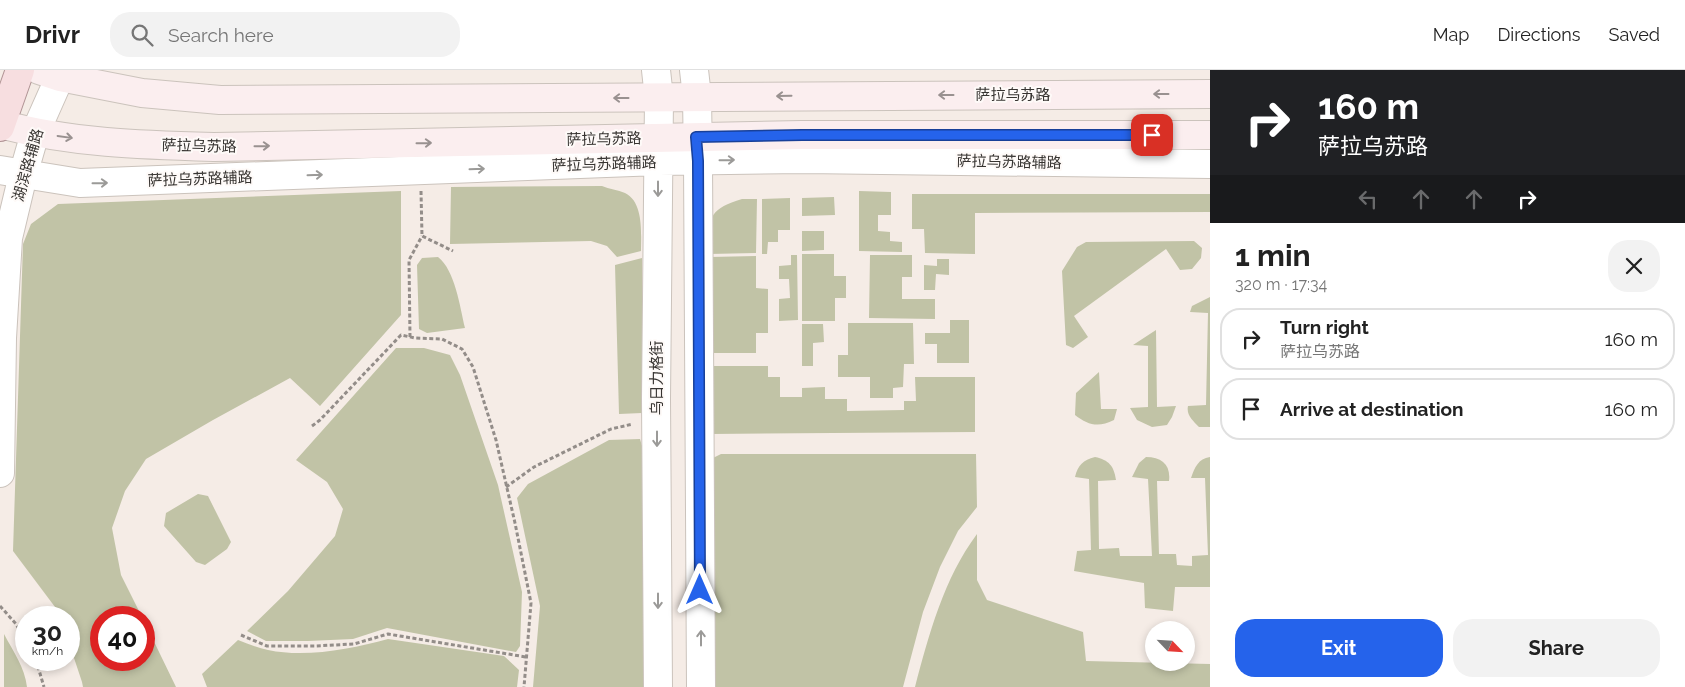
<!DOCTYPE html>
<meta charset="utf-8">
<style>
:root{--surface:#fff;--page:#f2f2f2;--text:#222;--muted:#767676;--line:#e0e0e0;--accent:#2563eb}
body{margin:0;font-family:Raleway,"Noto Sans SC",sans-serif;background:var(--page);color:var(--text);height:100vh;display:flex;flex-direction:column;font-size:19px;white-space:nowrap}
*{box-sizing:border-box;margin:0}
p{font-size:16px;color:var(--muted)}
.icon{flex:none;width:28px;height:28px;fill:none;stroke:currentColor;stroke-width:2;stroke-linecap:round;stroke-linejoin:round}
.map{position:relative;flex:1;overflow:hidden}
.side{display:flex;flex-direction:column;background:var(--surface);width:475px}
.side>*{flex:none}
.hud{background:#202124;color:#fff;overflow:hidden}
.needle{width:32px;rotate:115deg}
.controls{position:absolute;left:1145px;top:551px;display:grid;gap:10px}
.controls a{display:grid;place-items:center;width:50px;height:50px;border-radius:50%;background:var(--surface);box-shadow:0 2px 8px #0003;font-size:25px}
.speed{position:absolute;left:15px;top:536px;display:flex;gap:10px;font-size:25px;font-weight:700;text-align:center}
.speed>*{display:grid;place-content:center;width:65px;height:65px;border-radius:50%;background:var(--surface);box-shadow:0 2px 8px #0003;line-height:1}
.speed small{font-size:12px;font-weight:400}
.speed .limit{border:8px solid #d22;background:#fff;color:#111}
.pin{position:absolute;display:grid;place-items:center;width:42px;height:42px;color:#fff;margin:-21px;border-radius:10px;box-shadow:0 2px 8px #0006}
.me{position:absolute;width:55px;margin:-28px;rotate:0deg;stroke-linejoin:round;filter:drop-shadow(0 0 4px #0008)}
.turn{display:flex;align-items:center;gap:18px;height:105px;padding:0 25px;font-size:22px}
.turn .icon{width:65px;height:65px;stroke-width:2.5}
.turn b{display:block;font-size:35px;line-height:42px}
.lanes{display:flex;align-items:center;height:48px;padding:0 25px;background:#0003;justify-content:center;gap:25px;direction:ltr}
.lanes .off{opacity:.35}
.round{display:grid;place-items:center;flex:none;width:52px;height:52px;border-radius:20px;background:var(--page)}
.overview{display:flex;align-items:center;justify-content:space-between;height:85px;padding:0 25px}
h1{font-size:30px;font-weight:700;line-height:38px}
.cta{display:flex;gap:10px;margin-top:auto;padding:10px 25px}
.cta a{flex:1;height:58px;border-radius:20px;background:var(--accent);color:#fff;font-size:20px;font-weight:700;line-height:58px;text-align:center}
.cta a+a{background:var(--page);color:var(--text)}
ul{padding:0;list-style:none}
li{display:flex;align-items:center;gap:15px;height:62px;margin:0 10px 8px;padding:0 15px;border:2px solid var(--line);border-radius:20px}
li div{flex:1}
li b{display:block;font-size:19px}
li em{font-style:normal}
header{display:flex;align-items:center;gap:30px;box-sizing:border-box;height:70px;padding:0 25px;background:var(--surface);border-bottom:1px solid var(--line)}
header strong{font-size:24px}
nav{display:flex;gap:28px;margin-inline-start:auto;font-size:18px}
.search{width:350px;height:45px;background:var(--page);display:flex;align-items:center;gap:12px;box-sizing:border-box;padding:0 18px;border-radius:20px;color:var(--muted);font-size:19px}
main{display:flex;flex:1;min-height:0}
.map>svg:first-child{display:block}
.green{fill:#c1c3a6}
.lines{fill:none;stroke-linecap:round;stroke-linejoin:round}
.tertiary-casing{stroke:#cbc3bc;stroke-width:30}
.secondary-casing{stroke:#cbc3bc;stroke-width:30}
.primary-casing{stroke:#b19495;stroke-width:30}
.path{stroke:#938d89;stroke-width:3;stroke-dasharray:4 2.5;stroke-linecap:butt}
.tertiary{stroke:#fff;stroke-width:28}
.secondary{stroke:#fbeeef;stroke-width:28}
.primary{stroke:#f7dee0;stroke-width:28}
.oneway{stroke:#999190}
.oneway2{stroke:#9b9a98}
.route-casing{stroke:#184099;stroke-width:12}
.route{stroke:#2563eb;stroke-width:9}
.labels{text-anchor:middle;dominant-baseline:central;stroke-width:4;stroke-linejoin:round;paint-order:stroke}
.street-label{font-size:15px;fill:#373431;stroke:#fefaf8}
</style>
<header>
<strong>Drivr</strong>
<div class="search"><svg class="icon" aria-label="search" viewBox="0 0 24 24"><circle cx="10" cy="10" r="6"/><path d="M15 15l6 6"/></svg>Search here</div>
<nav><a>Map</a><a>Directions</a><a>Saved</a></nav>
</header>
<main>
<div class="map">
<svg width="1210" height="617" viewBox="0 0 1210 617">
<rect width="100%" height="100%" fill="#f5ece6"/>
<path class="green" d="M602,116C609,119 618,120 625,123C644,132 641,164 641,181L617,187L607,176L591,171L450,174L451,117Z
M401,121V245L320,336L290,308L213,350L146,389L125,421L112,458L121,505L142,547L101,548V590H144V551L176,617H83L82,612L69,573V548L60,547L58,541L13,481L23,174L31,154L58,134Z
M859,121L891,122V145H878V161L890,162V171L902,172V182L859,181Z
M912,124H1210V142L975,143V184L925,183L924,159H912Z
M834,127L835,145L802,146V128Z
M790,128V160H778V172H768L767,184H762V129Z
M742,129H757L756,183L709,184C709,149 706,140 742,129Z
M802,161H824V180L802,181Z
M1194,171L1202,178L1201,188L1192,199L1180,200L1166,179L1074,246L1088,267L1073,278L1066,275L1062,201L1077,177L1086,172Z
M802,184H834V206H846V228H835V251H802Z
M791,185H797L798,250L779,251V229L790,228L789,209H779V196L791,195Z
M870,185H912V207H902V229H935V249L869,248Z
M756,186V218L768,219V263H756V283H711L710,187Z
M438,187C455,200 460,237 465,258L427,263L419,259L417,195L422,188Z
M642,188V343L619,344L615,195Z
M937,189H949V205L936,204L935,220H924V195L937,196Z
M1210,227V357H1199C1193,351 1186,345 1188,336L1206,335L1208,243L1190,242L1192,236Z
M950,250H969V293H937V274H925V263H950Z
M848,253H913L914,294H904L903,317L893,318V328H870V307H838V285H848Z
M802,254H823L824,272L813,273V296H802Z
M1156,260L1157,337L1176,336L1172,347L1167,355L1152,357L1137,350L1130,338L1148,337V276L1133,275Z
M396,278H424L450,285L460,305L498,415L522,522L520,576L516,582L387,558L353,569L308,571H266L247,561L288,521L335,466L343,439L327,412L296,390Z
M709,296H768V307H780V327H802V318L825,317V329H847V341L904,340V331H916L915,307H975V362L710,364Z
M1099,302L1101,339H1117L1114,350C1098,358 1088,355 1075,345L1076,323Z
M640,369L644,383V617H533L540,536L517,428L528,414L609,370Z
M721,384H976L977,437L958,461L940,497L923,542L903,617H713V388Z
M1095,387C1109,390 1114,396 1116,410L1098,411L1099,479L1119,478L1120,486H1152L1148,409L1132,407L1139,393L1146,387C1162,387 1171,395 1169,411H1157L1159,484H1176L1177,495L1192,496V486L1208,485L1205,408H1191C1195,397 1198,389 1210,387V517H1175L1173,541L1145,538L1144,513L1074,501L1077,481L1091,480L1089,409L1075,407C1078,395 1083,390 1095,387Z
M198,424L208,426L231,472L227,479L205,495L196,492L164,456L166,443Z
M977,464V510L987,530L1083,562L1086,591L1210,594V617H915C929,564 944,508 977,464Z
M4,564C13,581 25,598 27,617H4Z
M388,569L504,586L519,600L517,617H207L202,604L238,570C248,574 258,578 268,580C306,588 351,579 388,569Z"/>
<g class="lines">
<g class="tertiary-casing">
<path id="tertiary" d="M656,0L659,28L656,329L658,617
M694,0L697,27L698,91L701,617
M0,100L80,113L659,91L804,89L1210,94
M0,403L2,268L8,168L23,105L35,63L63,0"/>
</g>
<g class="secondary-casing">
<path id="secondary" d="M39,0L60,7L142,23L220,30L1210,24
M0,54C70,73 142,75 214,77L802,65H1210"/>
</g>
<g class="primary-casing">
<path id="primary" d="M0,57L20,0"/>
</g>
<path class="path" d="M421,121L422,166L453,181
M410,267L409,190L422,166
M312,356L320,350L401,265L415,268L442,269L462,279L473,297L496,370L515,453L531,533L524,617
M506,417L534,397L611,359L633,354
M0,536L16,554L26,571
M241,565L267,576H315L354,574L388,564L526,587
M36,590L44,617"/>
<use href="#tertiary" class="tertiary"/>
<use href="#secondary" class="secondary"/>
<use href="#primary" class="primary"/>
</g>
<defs><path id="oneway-shaft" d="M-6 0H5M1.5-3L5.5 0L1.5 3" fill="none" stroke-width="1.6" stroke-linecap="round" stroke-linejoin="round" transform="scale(1.25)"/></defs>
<g class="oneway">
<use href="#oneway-shaft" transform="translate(1161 24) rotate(180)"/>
<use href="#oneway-shaft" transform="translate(946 25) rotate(180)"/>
<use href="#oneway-shaft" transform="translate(784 26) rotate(179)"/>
<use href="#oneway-shaft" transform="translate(621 28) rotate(180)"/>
<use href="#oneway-shaft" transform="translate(65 67) rotate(8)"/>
<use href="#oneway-shaft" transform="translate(424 73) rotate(-1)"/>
<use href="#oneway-shaft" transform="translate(262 76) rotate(-1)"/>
</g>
<g class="oneway2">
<use href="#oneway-shaft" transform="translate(727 90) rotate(-1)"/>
<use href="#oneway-shaft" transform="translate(477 99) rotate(-2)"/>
<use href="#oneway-shaft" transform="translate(315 105) rotate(-2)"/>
<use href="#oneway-shaft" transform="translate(100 113) rotate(-1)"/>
<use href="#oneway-shaft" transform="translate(658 119) rotate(90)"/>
<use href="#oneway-shaft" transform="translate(657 369) rotate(90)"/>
<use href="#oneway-shaft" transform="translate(658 531) rotate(90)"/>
<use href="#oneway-shaft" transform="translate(701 568) rotate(-90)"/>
</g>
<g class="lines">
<g class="route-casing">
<path id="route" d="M700,520L698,91L696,67L802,65H1152"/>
</g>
<use href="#route" class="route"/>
</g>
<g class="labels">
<g class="street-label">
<text x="1013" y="25">萨拉乌苏路</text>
<text transform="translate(604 69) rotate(-1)">萨拉乌苏路</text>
<text transform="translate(199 76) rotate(1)">萨拉乌苏路</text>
<text transform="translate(1009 92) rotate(1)">萨拉乌苏路辅路</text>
<text transform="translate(604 94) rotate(-2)">萨拉乌苏路辅路</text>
<text transform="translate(28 95) rotate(-74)">湖滨路辅路</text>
<text transform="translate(200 109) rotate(-2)">萨拉乌苏路辅路</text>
<text transform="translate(657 308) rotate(-90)">乌日力格街</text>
</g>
</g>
</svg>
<div class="controls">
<a><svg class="needle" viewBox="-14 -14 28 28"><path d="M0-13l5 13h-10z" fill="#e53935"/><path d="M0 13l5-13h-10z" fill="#767676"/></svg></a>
</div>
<div class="speed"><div>30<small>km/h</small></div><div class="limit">40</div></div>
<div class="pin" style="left:1152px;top:65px;background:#d93025"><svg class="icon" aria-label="arrive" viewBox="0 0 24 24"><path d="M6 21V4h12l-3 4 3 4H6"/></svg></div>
<svg class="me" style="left:700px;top:520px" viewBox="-20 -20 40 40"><path d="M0-17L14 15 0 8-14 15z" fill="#2563eb" stroke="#fff" stroke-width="4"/></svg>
</div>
<section class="side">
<div class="hud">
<div class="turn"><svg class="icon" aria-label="right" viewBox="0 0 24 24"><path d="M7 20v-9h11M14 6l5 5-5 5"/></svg><div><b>160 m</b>萨拉乌苏路</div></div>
<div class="lanes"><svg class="icon off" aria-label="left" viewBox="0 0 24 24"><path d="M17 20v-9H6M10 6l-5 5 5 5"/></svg><svg class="icon off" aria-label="ahead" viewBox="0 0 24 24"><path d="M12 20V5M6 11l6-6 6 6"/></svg><svg class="icon off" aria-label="ahead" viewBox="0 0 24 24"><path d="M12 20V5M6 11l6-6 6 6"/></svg><svg class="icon" aria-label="right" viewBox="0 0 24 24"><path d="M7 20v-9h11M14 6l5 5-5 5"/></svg></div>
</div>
<div class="overview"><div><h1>1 min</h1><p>320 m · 17:34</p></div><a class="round"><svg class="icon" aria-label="close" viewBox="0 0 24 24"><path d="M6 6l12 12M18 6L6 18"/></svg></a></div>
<ul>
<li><svg class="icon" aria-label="right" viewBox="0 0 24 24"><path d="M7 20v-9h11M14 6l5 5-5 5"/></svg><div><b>Turn right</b><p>萨拉乌苏路</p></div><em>160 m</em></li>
<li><svg class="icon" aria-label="arrive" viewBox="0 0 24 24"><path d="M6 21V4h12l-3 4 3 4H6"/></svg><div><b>Arrive at destination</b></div><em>160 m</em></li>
</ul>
<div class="cta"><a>Exit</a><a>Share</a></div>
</section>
</main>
